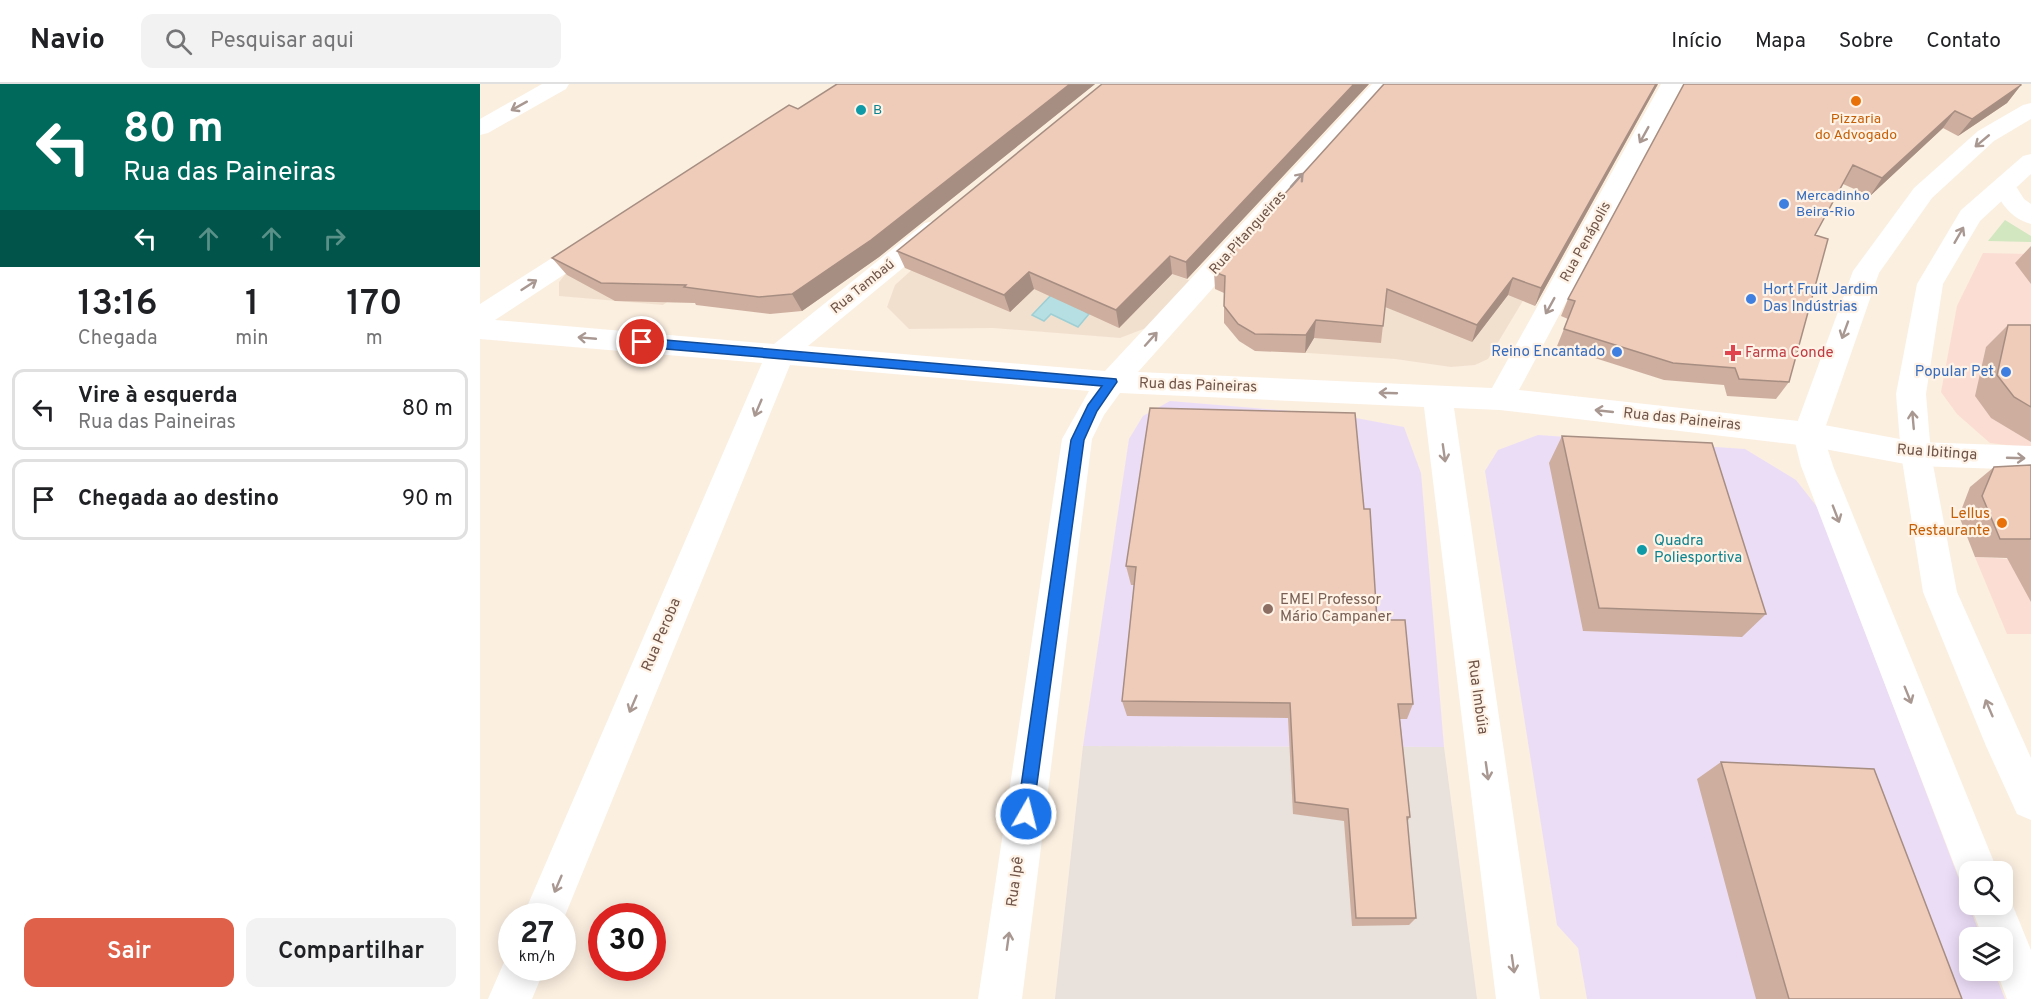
<!DOCTYPE html>
<html lang="pt">
<meta charset="utf-8">
<style>
:root{--surface:#fff;--page:#f2f2f2;--text:#202124;--muted:#757577;--line:#e0e0e0;--accent:#e0614a}
body{margin:0;font-family:Overpass,sans-serif;background:var(--page);color:var(--text);height:100vh;display:flex;flex-direction:column;font-size:22px;white-space:nowrap}
*{box-sizing:border-box;margin:0}
p{font-size:20px;color:var(--muted)}
.icon{flex:none;width:33px;height:33px;fill:none;stroke:currentColor;stroke-width:2;stroke-linecap:round;stroke-linejoin:round}
.map{position:relative;flex:1;overflow:hidden}
.panel{display:flex;flex-direction:column;background:var(--surface);width:480px}
.panel>*{flex:none}
.guide{background:#00695c;color:#fff;overflow:hidden}
.tools{position:absolute;left:1479px;top:777px;display:grid;gap:12px}
.tools a{display:grid;place-items:center;width:54px;height:54px;border-radius:12px;background:var(--surface);box-shadow:0 3px 15px #0003;font-size:30px}
.speed{position:absolute;left:18px;top:819px;display:flex;gap:12px;font-size:30px;font-weight:700;text-align:center}
.speed>*{display:grid;place-content:center;width:78px;height:78px;border-radius:50%;background:var(--surface);box-shadow:0 3px 15px #0003;line-height:1}
.speed small{font-size:15px;font-weight:400}
.speed .limit{border:9px solid #d22;background:#fff;color:#111}
.pin{position:absolute;display:grid;place-items:center;width:51px;height:51px;color:#fff;margin:-26px;border:3px solid #fff;border-radius:50%;box-shadow:0 2px 6px #0007}
.me{position:absolute;width:66px;margin:-33px;rotate:8deg;stroke-linejoin:round;filter:drop-shadow(0 0 4px #0008)}
.turn{display:flex;align-items:center;gap:21px;height:126px;padding:0 24px;font-size:27px}
.turn .icon{width:78px;height:78px;stroke-width:2.5}
.turn b{display:block;font-size:42px;line-height:51px}
.lanes{display:flex;align-items:center;height:57px;padding:0 24px;background:#0003;justify-content:center;gap:30px;direction:ltr}
.lanes .off{opacity:.35}
.eta{display:flex;justify-content:space-evenly;align-items:center;height:102px;text-align:center}
.eta b{font-size:36px;font-weight:600;line-height:42px}
.button{display:flex;gap:12px;margin-top:auto;padding:12px 24px}
.button a{flex:1;height:69px;border-radius:12px;background:var(--accent);color:#fff;font-size:24px;font-weight:600;line-height:69px;text-align:center}
.button a+a{background:var(--page);color:var(--text)}
ul{padding:0;list-style:none}
li{display:flex;align-items:center;gap:18px;height:81px;margin:0 12px 9px;padding:0 12px;border:3px solid var(--line);border-radius:12px}
li div{flex:1}
li b{display:block;font-size:22px}
li em{font-style:normal}
header{display:flex;align-items:center;gap:36px;box-sizing:border-box;height:84px;padding:0 30px;background:var(--surface);border-bottom:2px solid var(--line)}
header strong{font-size:28px}
nav{display:flex;gap:33px;margin-inline-start:auto;font-size:21px}
.search{width:420px;height:54px;background:var(--page);display:flex;align-items:center;gap:15px;box-sizing:border-box;padding:0 21px;border-radius:12px;color:var(--muted);font-size:22px}
main{display:flex;flex:1;min-height:0}
.map>svg:first-child{display:block}
.residential{fill:#f2e0cf}
.commercial{fill:#fbddd4}
.industrial{fill:#e9e1dc}
.education{fill:#ecddf7}
.green{fill:#d2e7c0}
.water{fill:#b6dfe3;stroke:#9dcfd4;stroke-width:1.5}
.lines{fill:none;stroke-linecap:round;stroke-linejoin:round}
.street{fill:#fff;fill-rule:evenodd}
.secondary{fill:#fff;fill-rule:evenodd}
.wall{fill:#ceaf9f}
.shaded-wall{fill:#a78e82}
.building{fill:#efcbb9;stroke:#a78e82;stroke-width:1.5}
.oneway{stroke:#a99892}
.route{fill:#1a73e8;stroke:#114b97;stroke-width:1.5}
.food-dot{fill:#e8710a;stroke:#fef3e6;stroke-width:2}
.culture-dot{fill:#0f9aa8;stroke:#fef3e6;stroke-width:2}
.shop-dot{fill:#3f7fe0;stroke:#fef3e6;stroke-width:2}
.health-dot{fill:#e0444e;stroke:#fef3e6;stroke-width:2}
.education-dot{fill:#8d6e63;stroke:#fef3e6;stroke-width:2}
.labels{text-anchor:middle;dominant-baseline:central;stroke-width:4.5;stroke-linejoin:round;paint-order:stroke}
.far-culture-label{font-size:14px;fill:#0d838f;stroke:#fef3e6;text-anchor:start}
.far-food-label{font-size:14px;fill:#c56008;stroke:#fef3e6}
.far-shop-label{font-size:14px;fill:#366cbe;stroke:#fef3e6;text-anchor:start}
.far-street-label{font-size:14px;fill:#705449;stroke:#fef3e6}
.shop-label{font-size:15px;fill:#366cbe;stroke:#fef3e6;text-anchor:end}
.health-label{font-size:15px;fill:#be3a42;stroke:#fef3e6;text-anchor:start}
.street-label{font-size:15px;fill:#705449;stroke:#fef3e6}
.food-label{font-size:15px;fill:#c56008;stroke:#fef3e6;text-anchor:end}
.culture-label{font-size:15px;fill:#0d838f;stroke:#fef3e6;text-anchor:start}
.education-label{font-size:15px;fill:#785e54;stroke:#fef3e6;text-anchor:start}
</style>
<header>
<strong>Navio</strong>
<div class="search"><svg class="icon" aria-label="search" viewBox="0 0 24 24"><circle cx="10" cy="10" r="6"/><path d="M15 15l6 6"/></svg>Pesquisar aqui</div>
<nav><a>Início</a><a>Mapa</a><a>Sobre</a><a>Contato</a></nav>
</header>
<main>
<section class="panel">
<div class="guide">
<div class="turn"><svg class="icon" aria-label="left" viewBox="0 0 24 24"><path d="M17 20v-9H6M10 6l-5 5 5 5"/></svg><div><b>80 m</b>Rua das Paineiras</div></div>
<div class="lanes"><svg class="icon" aria-label="left" viewBox="0 0 24 24"><path d="M17 20v-9H6M10 6l-5 5 5 5"/></svg><svg class="icon off" aria-label="ahead" viewBox="0 0 24 24"><path d="M12 20V5M6 11l6-6 6 6"/></svg><svg class="icon off" aria-label="ahead" viewBox="0 0 24 24"><path d="M12 20V5M6 11l6-6 6 6"/></svg><svg class="icon off" aria-label="right" viewBox="0 0 24 24"><path d="M7 20v-9h11M14 6l5 5-5 5"/></svg></div>
</div>
<div class="eta">
<div><b>13:16</b><p>Chegada</p></div>
<div><b>1</b><p>min</p></div>
<div><b>170</b><p>m</p></div>
</div>
<ul>
<li><svg class="icon" aria-label="left" viewBox="0 0 24 24"><path d="M17 20v-9H6M10 6l-5 5 5 5"/></svg><div><b>Vire à esquerda</b><p>Rua das Paineiras</p></div><em>80 m</em></li>
<li><svg class="icon" aria-label="arrive" viewBox="0 0 24 24"><path d="M6 21V4h12l-3 4 3 4H6"/></svg><div><b>Chegada ao destino</b></div><em>90 m</em></li>
</ul>
<div class="button"><a>Sair</a><a>Compartilhar</a></div>
</section>
<div class="map">
<svg width="1551" height="915" viewBox="0 0 1551 915">
<rect width="100%" height="100%" fill="#fbefe0"/>
<path class="residential" d="M477,145L604,157L711,197L666,244L640,254L513,244L429,245L407,223L415,201Z
M1065,180L1008,275L995,281L971,283L915,275L799,267L833,215Z
M92,182L207,203L183,221L79,212V198Z"/>
<path class="commercial" d="M1503,169L1551,170V364L1510,359L1477,330L1461,308L1477,222Z
M1495,473L1551,476V550H1527Z"/>
<path class="industrial" d="M603,662L964,663L997,915H575Z"/>
<path class="education" d="M690,317L860,331L924,343L941,389L964,663L603,662L649,355L663,332Z
M1058,351L1265,365L1316,396L1338,424L1501,853L1490,854V886L1514,887L1525,915H1107L1098,864L1077,841L1005,387L1018,366Z"/>
<path class="green" d="M1525,136L1551,152V158L1508,157Z"/>
<path class="water" d="M574,208L609,230L598,243L571,230L564,237L552,231Z"/>
<g class="lines">
<path class="street" d="M62,0H89L86,5L8,49L0,51V35Z
M892,0H915L658,288L1012,304L1181,0H1203L1039,306L1328,338L1436,358L1551,362V386L1436,382L1328,362L1020,326L974,324L1060,915H1016L944,323L640,309L624,331L612,355L542,915H498L582,355L609,307L310,281L82,839V832H43L282,279L0,255V220L108,151L117,149L126,151L130,157L126,163L15,236L294,260L445,139L454,137L463,139L467,145L463,151L328,262L625,287Z
M1524,94L1532,96L1544,115L1551,120V140C1530,134 1521,119 1512,101L1516,96Z
M32,867V884H65L52,915H8L28,869Z"/>
<path class="secondary" d="M1551,19V35L1514,57L1452,114L1399,189L1343,350L1353,382L1518,788H1490V805L1483,803L1477,788L1321,382L1313,350L1373,187L1434,104L1498,47L1543,21Z
M1551,70V90L1500,137L1463,200L1446,310L1451,370L1477,508L1551,674V736L1537,730L1506,662L1443,508L1421,370L1416,310L1437,200L1481,126L1543,72Z
M1522,804L1526,805L1551,866V915H1527L1516,886H1522V854H1503L1490,820H1522Z"/>
</g>
<path class="wall" d="M357,0H615L399,173L322,227L290,230L216,221L215,219L135,217L87,191L72,174L318,25Z
M889,0L707,195L692,190L639,244L554,205L530,228L425,184L417,167Z
M1178,0L1055,222L1028,211L992,258L905,223L901,259L834,254L825,269L775,267L759,257L744,239V209L735,205L734,188Z
M1204,0L1541,1L1527,19L1478,52L1463,44L1390,112L1363,100L1335,151L1309,298L1296,315L1247,312L1244,301L1184,296L1077,262L1088,235L1081,232L1088,215Z
M1551,162V200L1535,179Z
M1528,241H1551V358L1511,334L1495,312L1506,263Z
M1082,352L1286,530L1262,553L1103,547L1069,379Z
M1551,381V518L1527,474L1495,473L1479,432L1490,403L1514,383Z
M884,425L897,536L933,620L927,635H920L930,733L927,738L936,834L929,841L872,842L864,737L813,730L808,634L647,632L642,617L654,501H651L646,482Z
M1241,678L1482,915H1276L1217,695Z"/>
<path class="shaded-wall" d="M590,0H615L399,173L322,227L312,210Z
M874,0H889L707,195L706,178Z
M1176,0H1178L1055,222L1061,204Z
M1541,1L1527,19L1478,52L1492,35Z
M1475,27L1463,44L1390,112L1402,94Z
M690,172L692,190L639,244L636,226Z
M549,188L554,205L530,228L524,211Z
M1033,194L1028,211L992,258L997,241Z
M836,236L834,254L825,269L826,251Z"/>
<path class="building" d="M357,0H590L391,156L312,210L279,213L204,203L206,201L121,199L72,174L309,21L318,25Z
M622,0H874L706,178L690,172L636,226L549,188L524,211L417,167Z
M904,0H1176L1061,204L1033,194L997,241L907,205L903,242L836,236L826,251L775,250L758,240L744,222L745,192L734,188Z
M1204,0H1540L1541,1L1492,35L1475,27L1402,94L1373,81L1335,151L1348,155L1309,298L1259,295L1255,284L1193,279L1084,245L1095,217L1088,215Z
M1528,241H1551V323L1534,313L1517,291Z
M670,324L875,329L884,425H890L897,536H925L933,620H918L930,733H927L936,834H876L868,725L815,718L810,619L642,617L656,483L646,482Z
M1082,352L1232,359L1286,530L1119,524Z
M1551,381V455H1520L1502,412L1514,383Z
M1241,678L1394,685L1482,915H1309Z"/>
<defs><path id="oneway-shaft" d="M-6 0H5M1.5-3L5.5 0L1.5 3" fill="none" stroke-width="1.6" stroke-linecap="round" stroke-linejoin="round" transform="scale(1.5)"/></defs>
<g class="oneway">
<use href="#oneway-shaft" transform="translate(39 22) rotate(151)"/>
<use href="#oneway-shaft" transform="translate(1164 51) rotate(119)"/>
<use href="#oneway-shaft" transform="translate(1502 57) rotate(140)"/>
<use href="#oneway-shaft" transform="translate(817 96) rotate(-48)"/>
<use href="#oneway-shaft" transform="translate(1479 151) rotate(-60)"/>
<use href="#oneway-shaft" transform="translate(49 201) rotate(-33)"/>
<use href="#oneway-shaft" transform="translate(1070 222) rotate(119)"/>
<use href="#oneway-shaft" transform="translate(1365 246) rotate(110)"/>
<use href="#oneway-shaft" transform="translate(107 254) rotate(-175)"/>
<use href="#oneway-shaft" transform="translate(671 255) rotate(-48)"/>
<use href="#oneway-shaft" transform="translate(908 309) rotate(-178)"/>
<use href="#oneway-shaft" transform="translate(278 324) rotate(113)"/>
<use href="#oneway-shaft" transform="translate(1124 327) rotate(-174)"/>
<use href="#oneway-shaft" transform="translate(1433 336) rotate(-95)"/>
<use href="#oneway-shaft" transform="translate(964 369) rotate(82)"/>
<use href="#oneway-shaft" transform="translate(1536 374) rotate(2)"/>
<use href="#oneway-shaft" transform="translate(1356 430) rotate(69)"/>
<use href="#oneway-shaft" transform="translate(1428 611) rotate(68)"/>
<use href="#oneway-shaft" transform="translate(153 620) rotate(113)"/>
<use href="#oneway-shaft" transform="translate(1509 624) rotate(-113)"/>
<use href="#oneway-shaft" transform="translate(1007 687) rotate(82)"/>
<use href="#oneway-shaft" transform="translate(78 800) rotate(113)"/>
<use href="#oneway-shaft" transform="translate(528 857) rotate(-82)"/>
<use href="#oneway-shaft" transform="translate(1033 880) rotate(82)"/>
</g>
<path class="route" d="M162,254L636,295L637,298L617,327L604,356L552,736L546,738L540,736L537,730L591,356L608,321L622,302L162,263L156,258Z"/>
<g class="food-dot">
<circle cx="1376" cy="17" r="6"/>
<circle cx="1522" cy="439" r="6"/>
</g>
<g class="culture-dot">
<circle cx="381" cy="26" r="6"/>
<circle cx="1162" cy="466" r="6"/>
</g>
<g class="shop-dot">
<circle cx="1304" cy="120" r="6"/>
<circle cx="1271" cy="215" r="6"/>
<circle cx="1137" cy="268" r="6"/>
<circle cx="1526" cy="288" r="6"/>
</g>
<path class="health-dot" d="M1250 260h6v6h6v6h-6v6h-6v-6h-6v-6h6z"/>
<circle class="education-dot" cx="788" cy="525" r="6"/>
<g class="labels">
<g class="far-culture-label">
<text x="393" y="26">B</text>
</g>
<g class="far-food-label">
<text x="1376" y="35">Pizzaria<tspan x="1376" dy="16">do Advogado</tspan></text>
</g>
<g class="far-shop-label">
<text x="1316" y="112">Mercadinho<tspan x="1316" dy="16">Beira-Rio</tspan></text>
</g>
<g class="far-street-label">
<text transform="translate(768 149) rotate(-48)">Rua Pitangueiras</text>
<text transform="translate(1106 158) rotate(-61)">Rua Penápolis</text>
<text transform="translate(383 203) rotate(-39)">Rua Tambaú</text>
</g>
<g class="shop-label">
<text x="1283" y="206" text-anchor="start">Hort Fruit Jardim<tspan x="1283" dy="17">Das Indústrias</tspan></text>
<text x="1125" y="268">Reino Encantado</text>
<text x="1514" y="288">Popular Pet</text>
</g>
<g class="health-label">
<text x="1265" y="269">Farma Conde</text>
</g>
<g class="street-label">
<text transform="translate(718 302) rotate(2)">Rua das Paineiras</text>
<text transform="translate(1202 336) rotate(6)">Rua das Paineiras</text>
<text transform="translate(1457 369) rotate(4)">Rua Ibitinga</text>
<text transform="translate(182 551) rotate(-67)">Rua Peroba</text>
<text transform="translate(997 613) rotate(82)">Rua Imbúia</text>
<text transform="translate(536 798) rotate(-82)">Rua Ipê</text>
</g>
<g class="food-label">
<text x="1510" y="430">Lellus<tspan x="1510" dy="17">Restaurante</tspan></text>
</g>
<g class="culture-label">
<text x="1174" y="457">Quadra<tspan x="1174" dy="17">Poliesportiva</tspan></text>
</g>
<g class="education-label">
<text x="800" y="516">EMEI Professor<tspan x="800" dy="17">Mário Campaner</tspan></text>
</g>
</g>
</svg>
<div class="tools">
<a><svg class="icon" aria-label="search" viewBox="0 0 24 24"><circle cx="10" cy="10" r="6"/><path d="M15 15l6 6"/></svg></a>
<a><svg class="icon" aria-label="layers" viewBox="0 0 24 24"><path d="M12 4l9 5-9 5-9-5zM3 14l9 5 9-5"/></svg></a>
</div>
<div class="speed"><div>27<small>km/h</small></div><div class="limit">30</div></div>
<div class="pin" style="left:162px;top:258px;background:#d93025"><svg class="icon" aria-label="arrive" viewBox="0 0 24 24"><path d="M6 21V4h12l-3 4 3 4H6"/></svg></div>
<svg class="me" style="left:546px;top:730px" viewBox="-20 -20 40 40"><circle r="17" fill="#1a73e8" stroke="#fff" stroke-width="3"/><path d="M0-11L8 9 0 5-8 9z" fill="#fff"/></svg>
</div>
</main>
